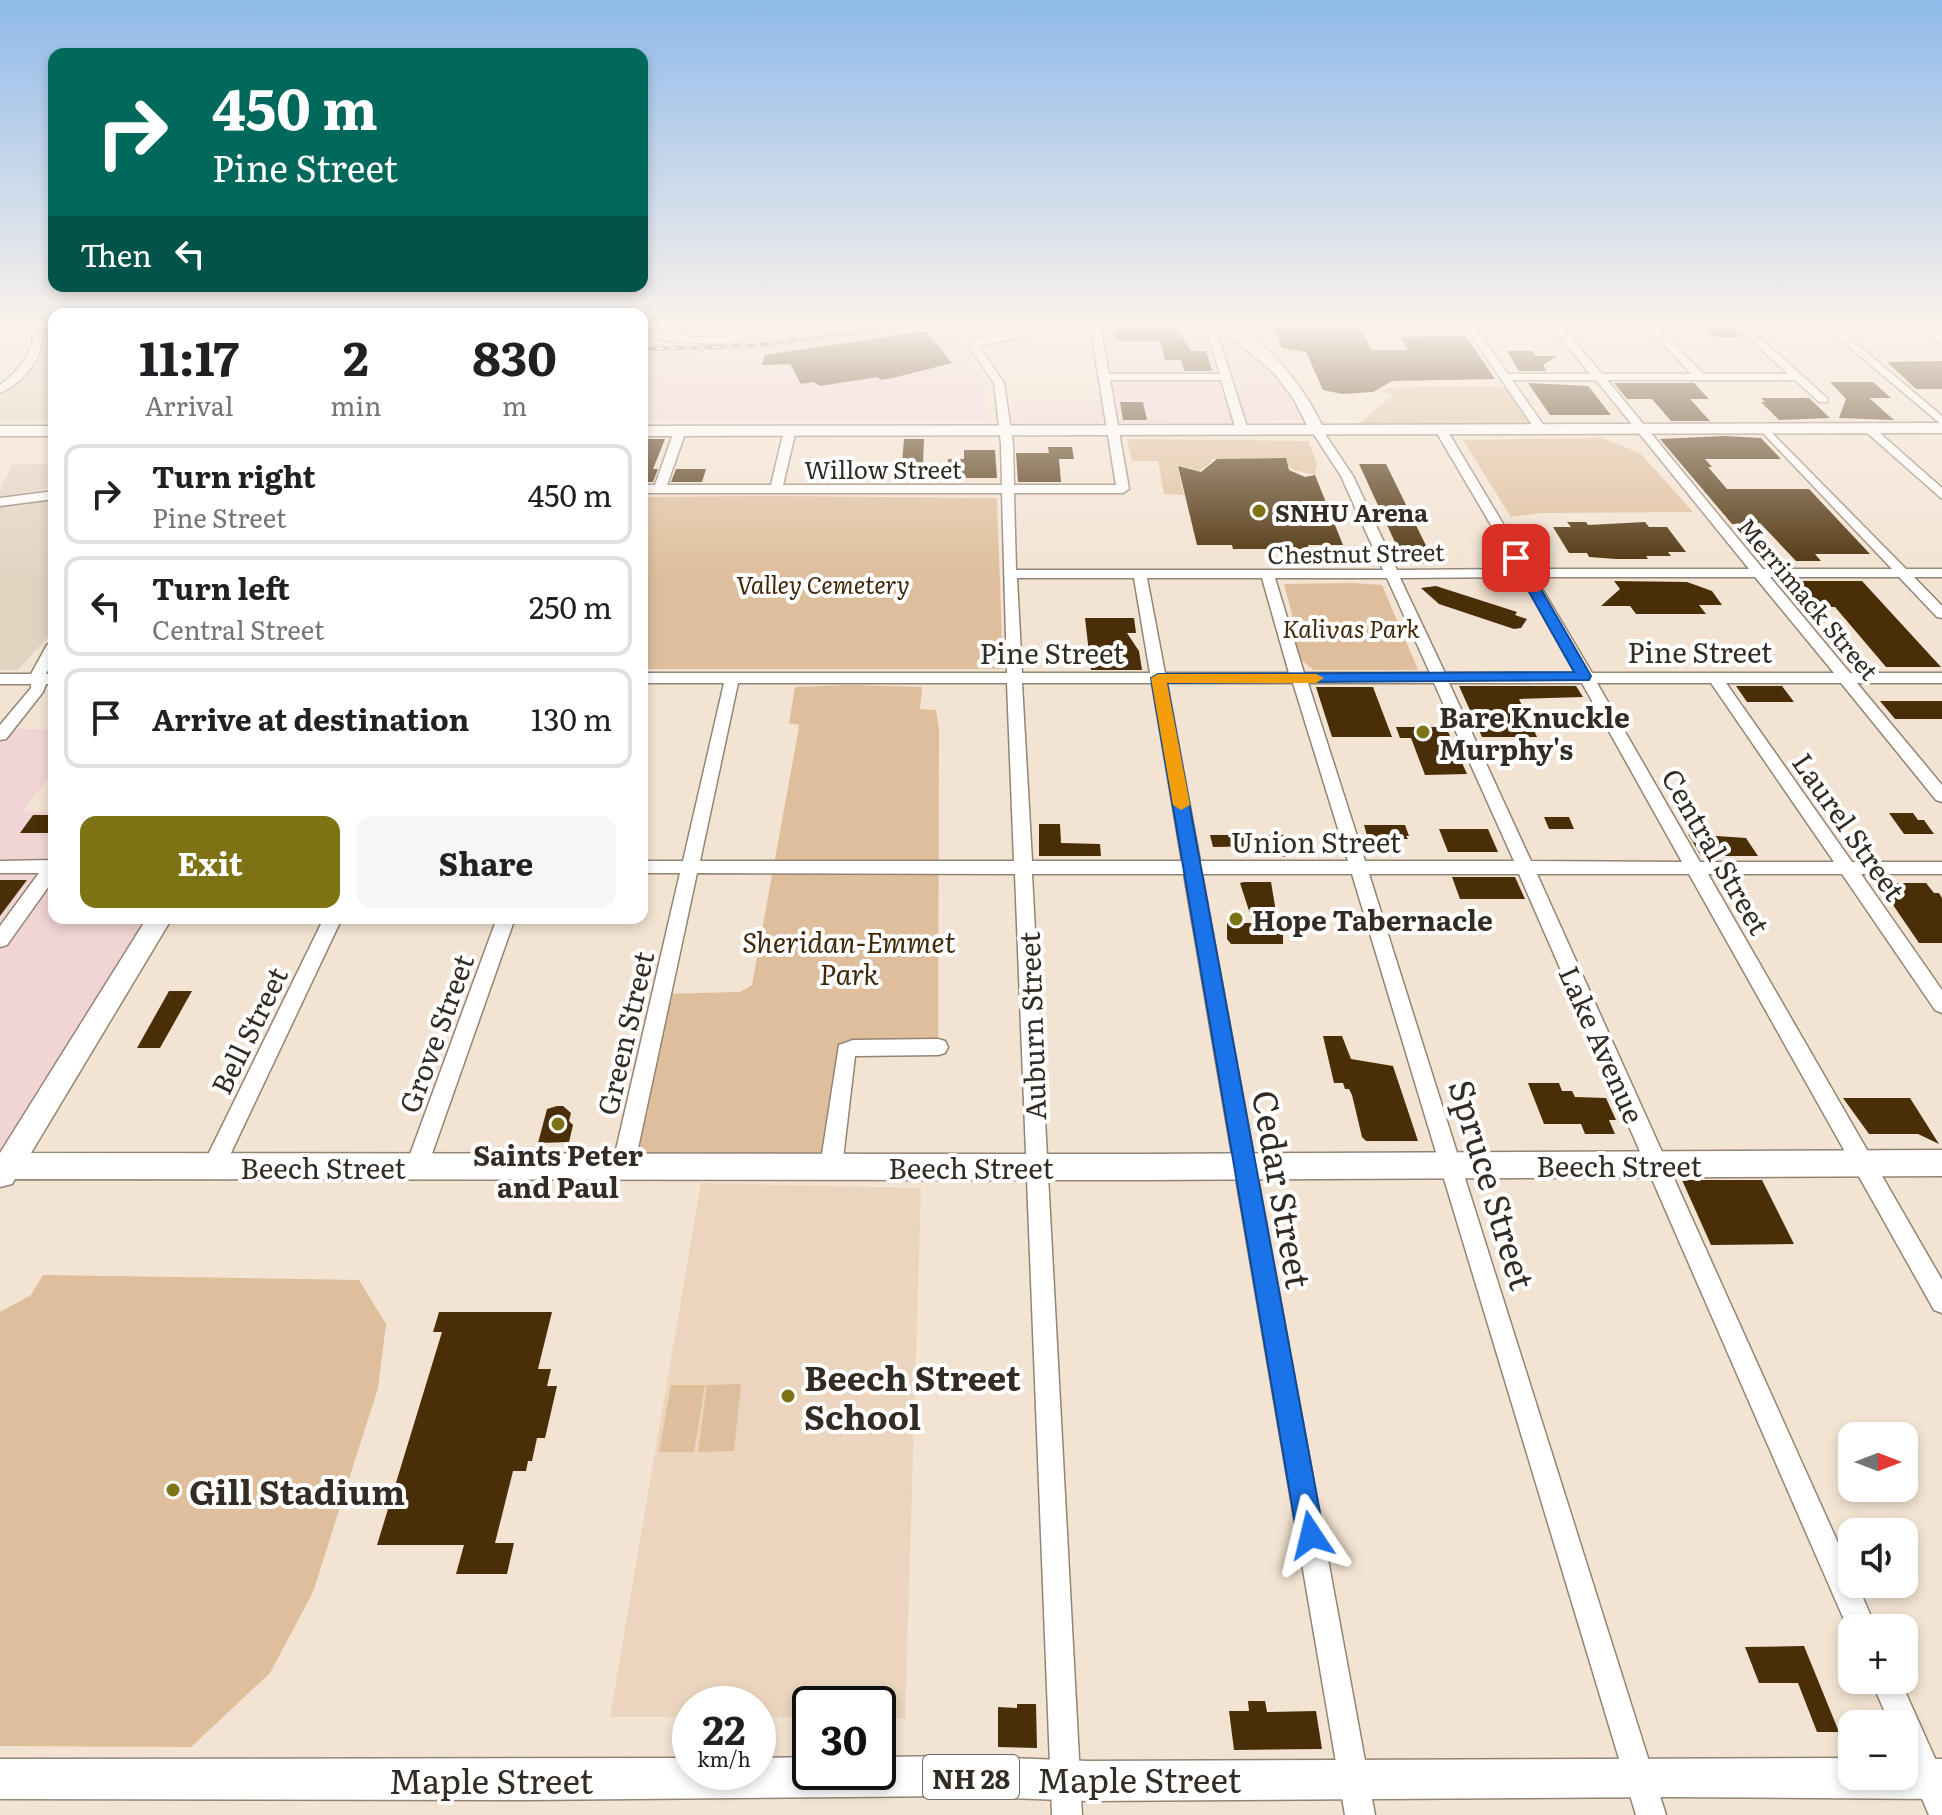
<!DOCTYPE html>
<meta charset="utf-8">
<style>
:root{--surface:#fff;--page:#f6f6f6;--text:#202124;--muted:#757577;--line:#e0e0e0;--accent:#7d7314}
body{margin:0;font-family:Literata,serif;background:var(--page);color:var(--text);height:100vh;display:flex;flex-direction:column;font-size:30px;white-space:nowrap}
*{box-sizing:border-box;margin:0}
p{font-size:26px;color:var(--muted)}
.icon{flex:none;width:44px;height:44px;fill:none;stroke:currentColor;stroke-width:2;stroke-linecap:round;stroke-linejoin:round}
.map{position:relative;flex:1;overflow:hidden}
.sheet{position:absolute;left:48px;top:308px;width:600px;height:616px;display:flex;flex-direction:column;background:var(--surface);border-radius:16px;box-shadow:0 4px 12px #0003}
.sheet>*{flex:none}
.guide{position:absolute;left:48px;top:48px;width:600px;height:244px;border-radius:16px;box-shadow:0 4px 12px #0003;background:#00695c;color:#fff;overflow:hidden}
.needle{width:52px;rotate:90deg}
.buttons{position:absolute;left:1838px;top:1422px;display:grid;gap:16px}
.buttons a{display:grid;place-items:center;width:80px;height:80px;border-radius:16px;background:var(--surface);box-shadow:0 4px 12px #0003;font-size:40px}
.speed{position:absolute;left:672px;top:1686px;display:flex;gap:16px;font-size:40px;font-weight:700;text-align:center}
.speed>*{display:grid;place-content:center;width:104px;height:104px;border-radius:50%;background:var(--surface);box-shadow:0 4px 12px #0003;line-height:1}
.speed small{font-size:20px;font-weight:400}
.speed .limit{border:4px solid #111;border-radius:12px;background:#fff;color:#111}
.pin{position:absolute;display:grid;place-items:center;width:68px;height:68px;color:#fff;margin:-34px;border-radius:16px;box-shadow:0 4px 12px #0006}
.me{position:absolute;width:88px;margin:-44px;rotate:350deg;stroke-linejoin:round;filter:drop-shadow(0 0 6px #0008)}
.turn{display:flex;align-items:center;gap:28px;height:168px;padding:0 32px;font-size:36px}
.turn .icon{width:104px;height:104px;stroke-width:2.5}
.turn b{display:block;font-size:56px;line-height:68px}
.then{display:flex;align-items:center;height:76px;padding:0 32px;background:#0003;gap:16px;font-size:30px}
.eta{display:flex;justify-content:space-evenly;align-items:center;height:136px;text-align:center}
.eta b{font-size:48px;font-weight:700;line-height:56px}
.cta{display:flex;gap:16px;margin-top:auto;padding:16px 32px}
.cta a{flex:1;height:92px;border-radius:16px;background:var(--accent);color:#fff;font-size:32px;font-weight:700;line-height:92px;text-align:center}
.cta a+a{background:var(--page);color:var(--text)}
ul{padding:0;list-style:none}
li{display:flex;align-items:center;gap:24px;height:100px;margin:0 16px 12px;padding:0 16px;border:4px solid var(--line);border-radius:16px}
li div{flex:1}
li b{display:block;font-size:30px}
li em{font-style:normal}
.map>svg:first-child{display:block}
.commercial{fill:#f0d5d4}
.industrial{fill:#e2d3c1}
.built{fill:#ebd5be}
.green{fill:#debe9b}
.building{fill:#4a2e07}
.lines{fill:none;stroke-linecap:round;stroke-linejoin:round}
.minor-casing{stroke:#938474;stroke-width:3}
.major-casing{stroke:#938474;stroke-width:3}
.minor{fill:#fff;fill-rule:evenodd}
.major{fill:#fff;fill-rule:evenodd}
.rail-casing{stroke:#5b534a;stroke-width:4}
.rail{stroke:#fff;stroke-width:2;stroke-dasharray:7;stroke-linecap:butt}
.route{fill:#1a73e8;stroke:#114b97;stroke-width:2}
.slow{fill:#f59e0b}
.poi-dot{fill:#7d7314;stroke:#fff;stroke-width:3}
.labels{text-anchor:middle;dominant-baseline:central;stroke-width:8;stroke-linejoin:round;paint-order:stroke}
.far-street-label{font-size:24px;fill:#322c25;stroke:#fff}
.far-poi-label{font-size:24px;font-weight:bold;fill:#322c25;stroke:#fff;text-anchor:start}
.far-park-label{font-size:24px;font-style:italic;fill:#402808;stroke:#fff}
.shield{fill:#fff;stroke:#706b66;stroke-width:2}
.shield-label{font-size:26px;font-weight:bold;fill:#322c25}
.street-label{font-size:28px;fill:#322c25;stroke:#fff}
.poi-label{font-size:28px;font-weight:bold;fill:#322c25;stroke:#fff;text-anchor:start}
.park-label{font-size:28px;font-style:italic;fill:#402808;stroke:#fff}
.near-street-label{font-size:34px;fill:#322c25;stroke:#fff}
.near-poi-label{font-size:34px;font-weight:bold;fill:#322c25;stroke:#fff;text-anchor:start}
</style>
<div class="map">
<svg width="1942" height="1815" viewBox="0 0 1942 1815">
<rect width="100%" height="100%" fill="#f3e3d2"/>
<path class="commercial" d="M642,325H765L761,339L708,343H642Z
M942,325H1052L955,339L981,372L986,383V420H642V363L741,354Z
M1102,325H1215L1244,346L1270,372L1288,395L1300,419L1227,423H1012L1011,401H1115Z
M14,729H54V771L23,811L54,812V918H147L0,1149V744Z"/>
<path class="industrial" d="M54,341V420H0V397L36,366L46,348Z
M13,464H54V487L0,497V490Z
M54,499V630L18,670H0V507Z"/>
<path class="built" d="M882,325H942L741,354L642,363V343H708L823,334Z
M701,1183L921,1188L905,1718H878V1704H810V1717H758V1704H690V1717H610Z"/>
<path class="green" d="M1448,386L1505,387L1531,424L1360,423L1393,395L1381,391L1389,388Z
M1602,438L1640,453L1693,512L1542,513L1511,517L1463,440Z
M1127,439L1308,441L1317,464L1315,475L1294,470L1287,465L1286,458L1210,459L1213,461L1199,471L1177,465L1184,495L1164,494L1158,461H1132Z
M773,496L997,498L1003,669H642V497Z
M1352,583L1382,585L1418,670H1314L1301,660L1297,650L1293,618L1284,584Z
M852,685L922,687L920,709L936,710L939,730L938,1047L853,1048L831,1167H623L662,994L740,992L752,985L798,733L799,725L789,723L795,687Z
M43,1275L359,1280L386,1324L378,1388L313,1592L270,1673L191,1747L0,1746V1312L31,1295Z
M741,1384L734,1451L698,1452L707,1385Z
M671,1385H705L694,1452H659Z"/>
<path class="building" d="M1152,325H1174L1191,351H1206L1212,371H1184L1181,360H1165L1160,341H1117L1114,330Z
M1273,325H1358L1372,350H1408L1401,337L1466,336L1495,379L1392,381L1373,392L1342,394L1323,390L1306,352L1282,348Z
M1702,325H1729L1741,337H1714Z
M926,331L952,363L893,378L880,380L878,377L820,386L814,382L801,384L790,364L762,365L765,355Z
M1507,351H1532L1536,356H1557L1543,365L1547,371H1519Z
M1942,361V389H1916L1887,362Z
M1830,382H1873L1891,398H1869L1894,420L1839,418L1846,399Z
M1528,383L1588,386L1611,415H1550Z
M1614,383H1694L1709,399H1690L1710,421H1671L1652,399H1627Z
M1761,398H1809L1830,418L1779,420L1761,402H1765Z
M1120,402H1143L1147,420H1123Z
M1724,436L1761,438L1781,459H1705L1712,467H1708L1727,489H1809L1870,554H1815L1821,561H1796L1760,523L1732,524L1660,439Z
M642,439H665L653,469H658L653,482H642Z
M904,439H924L923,463H902Z
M1048,447H1072L1074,459H1059L1061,482H1018L1016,453H1049Z
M964,450H995L997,478H947L948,459H964Z
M1286,458L1289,470L1305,477L1315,475L1343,545H1308L1309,549H1233L1232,545H1197L1178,466L1201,472L1217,459Z
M1359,464H1386L1435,564H1405Z
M676,469H706L702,482H671Z
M1567,522H1586L1588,525L1645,522L1649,527H1667L1686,552H1668L1671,556H1646L1648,559H1616L1589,557L1587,553H1569L1553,527H1571Z
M1614,581L1687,582L1712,591L1722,605H1699L1706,614H1636L1630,606H1601L1620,589Z
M1789,581H1862L1941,667H1886L1835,607H1810Z
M1436,586L1517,612L1515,615L1527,619L1521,628L1514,629L1439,604L1421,588Z
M1085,618H1134L1136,633H1127L1139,651L1142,670H1091Z
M1459,686H1576L1583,697L1519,699L1537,737H1482Z
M1736,686H1782L1794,702H1747Z
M1316,687H1373L1392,737H1332Z
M1880,701H1942V719H1895Z
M1396,727H1446L1467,774L1425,775L1411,738H1400Z
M1889,813H1913L1918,820H1924L1934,834H1904Z
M33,815H54V833H20Z
M1544,817H1569L1574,829H1549Z
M1039,824H1060L1061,843L1100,844L1101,856H1039Z
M1364,825H1405L1409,836H1406L1408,839H1368Z
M1439,829H1488L1498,852H1448Z
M1688,834L1746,838L1758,856H1701Z
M1210,835H1289L1294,855L1280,857L1276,846L1213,847Z
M1452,877H1515L1525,899H1460Z
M0,880H27L0,916Z
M1244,882H1271L1279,930L1283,934V944H1231L1227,939V923H1253L1240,883Z
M1878,883H1926L1934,893H1939L1942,898V943H1919Z
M169,991H192L160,1048H137Z
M1323,1036H1342L1351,1059L1393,1066L1418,1141H1366L1362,1137L1352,1095L1349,1089H1345L1343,1083H1334Z
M1528,1083H1559L1562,1091H1572L1575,1097L1606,1098L1616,1120H1609L1615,1134H1585L1581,1124H1544Z
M1843,1098H1910L1939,1144L1918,1134H1869Z
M557,1106H563L571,1113L569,1121L573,1125L569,1142L538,1143L547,1109Z
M1682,1180H1762L1794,1244L1711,1245Z
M439,1312H552L538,1369H551L547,1386H557L545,1438H537L532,1461H528L526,1471H513L495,1543H514L507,1574H456L464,1545H377L442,1332H433Z
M1804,1646L1839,1732H1817L1798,1683H1759L1745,1647Z
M1248,1701H1265L1267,1712L1316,1711L1322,1749L1234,1750L1229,1711H1249Z
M1017,1704H1036L1037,1748L998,1747V1707L1017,1708Z"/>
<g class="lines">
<g class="minor-casing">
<path id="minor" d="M16,325H28L42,334C45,358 21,384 0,393V385C16,372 30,359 33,337Z
M762,325H774C741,354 682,341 642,337V331C679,335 729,346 762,325Z
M1053,325H1075L979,346L1004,383L1013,444L1014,485H1116L1090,325H1100L1109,374H1220L1208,335L1223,325H1231V329L1218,336L1248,430L1242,433L1236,430L1221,380H1110L1129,489L1123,493H1014L1016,570H1383L1341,476L1311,430L1317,427L1321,428L1353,476L1397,570L1517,569L1435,430L1441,427L1447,430L1530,569H1749L1596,380H1512L1547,430L1537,432L1464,325H1474L1508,374H1590L1551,325H1561L1602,374H1691L1646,325H1656L1703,374H1788L1735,325H1746L1827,398V402H1819L1795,380H1607L1763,569H1892L1762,432L1760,430L1766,427L1906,569H1942V577H1914L1942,606V618L1937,617L1899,577H1770L1850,673H1942V683H1857L1942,785V802L1936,800L1841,683H1726L1852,862H1942V874H1861L1942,990V1013L1935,1010L1842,874H1708L1942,1280V1313L1934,1310L1689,874H1537L1852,1574V1584H1857L1876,1628H1852V1638L1519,874H1369L1666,1815H1636L1352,874H1202L1375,1815H1345L1184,874H1032L1082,1815H1052L1015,874L697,873L634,1167L631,1174L623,1177L615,1174L612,1167L680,873H642V861H683L724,683H642V673H1007L1002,493H642V485H655L674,431L680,428L686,431L667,485H771L784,430L790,427L796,430L783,485H1002L1001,444L994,383L968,345L981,337ZM1522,577L1577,673H1445L1400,578ZM1535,577H1755L1834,673H1592ZM1017,578H1134L1150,673H1022ZM1147,578H1262L1289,673H1165ZM1275,578H1387L1430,673H1304ZM738,683H1007L1014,861H700ZM1022,683H1152L1182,861H1032ZM1167,683H1293L1348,861H1200ZM1308,683H1434L1514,861H1365ZM1449,683H1582L1682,862L1531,861ZM1597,683H1711L1834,862H1700Z
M1823,325H1834L1942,416V425Z
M1915,325H1926L1942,337V345Z
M1865,427H1873L1942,488V499L1865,431Z
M54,491V499L0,506V498Z
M54,641V658L46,674H54V684H46L43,692L6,739L0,740V725L31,688V684H0V674H31L47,645Z
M54,860V879L7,945L0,947V926L39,873H0V861Z
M324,918H342L221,1174L213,1177L205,1174L202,1167Z
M497,918H515L427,1168L424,1175L416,1178L408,1175L405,1168Z
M938,1039L945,1041L948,1047L945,1053L938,1055L855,1056L842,1167L839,1174L831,1177L823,1174L820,1167L839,1045L853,1040Z
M1871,1680H1900L1942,1774V1815H1929L1904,1757V1724H1890Z"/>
</g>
<g class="major-casing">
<path id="major" d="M1217,325C1259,324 1305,390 1322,425L1942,423V433L642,436V426L1307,425L1293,398L1274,373Z
M0,426H54V436H0Z
M147,918H172L31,1153L1142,1154L1942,1150V1176L1142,1180L15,1179L12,1184L0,1187V1153Z
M955,1756L1088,1761L1852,1758V1776H1904V1759H1942V1799L1670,1797L1088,1801L955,1796L526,1800L0,1799V1759L690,1758V1772H758V1758L810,1757V1772H878V1757Z"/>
</g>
<use href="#minor" class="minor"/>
<use href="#major" class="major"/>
<g class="rail-casing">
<path id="rail" d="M642,349L753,346L916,325"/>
</g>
<use href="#rail" class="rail"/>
</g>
<linearGradient id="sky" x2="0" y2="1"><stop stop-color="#8fbaea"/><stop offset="0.56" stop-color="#faf2eb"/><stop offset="1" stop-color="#faf2eb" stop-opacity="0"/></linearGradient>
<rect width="1942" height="579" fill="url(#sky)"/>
<path class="route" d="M1516,554L1523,558L1591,676L1589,680L1167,683L1324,1535L1320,1544L1311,1548L1301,1544L1297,1535L1151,678L1158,674L1574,672L1510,558Z"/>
<path class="slow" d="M1158,674H1316L1324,678L1316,683H1167L1190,805L1181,810L1173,805L1151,678Z"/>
<g class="poi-dot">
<circle cx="1259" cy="511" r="8"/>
<circle cx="1423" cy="732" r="8"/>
<circle cx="1236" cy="919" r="8"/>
<circle cx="558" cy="1124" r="8"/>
<circle cx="788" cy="1396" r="8"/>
<circle cx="173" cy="1490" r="8"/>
</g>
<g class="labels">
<g class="far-street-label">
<text x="883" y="468">Willow Street</text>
<text transform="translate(1356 552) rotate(-1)">Chestnut Street</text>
<text transform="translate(1809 598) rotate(50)">Merrimack Street</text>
</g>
<g class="far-poi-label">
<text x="1275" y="511">SNHU Arena</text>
</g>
<g class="far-park-label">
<text x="823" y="583">Valley Cemetery</text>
<text x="1351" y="627">Kalivas Park</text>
</g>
<rect class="shield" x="923" y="1755" width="96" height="44" rx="6"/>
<g class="shield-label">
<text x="971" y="1777">NH 28</text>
</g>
<g class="street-label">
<text x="1700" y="651">Pine Street</text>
<text x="1052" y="652">Pine Street</text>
<text transform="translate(1850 826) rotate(55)">Laurel Street</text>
<text x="1316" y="841">Union Street</text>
<text transform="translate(1717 851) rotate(60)">Central Street</text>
<text transform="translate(1031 1026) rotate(-92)">Auburn Street</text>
<text transform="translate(248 1030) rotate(-64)">Bell Street</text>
<text transform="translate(435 1033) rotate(-70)">Grove Street</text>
<text transform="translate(624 1033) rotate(-77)">Green Street</text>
<text transform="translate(1603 1044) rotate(66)">Lake Avenue</text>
<text x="1619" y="1165">Beech Street</text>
<text x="323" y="1167">Beech Street</text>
<text x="971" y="1167">Beech Street</text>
</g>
<g class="poi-label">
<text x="1439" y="716">Bare Knuckle<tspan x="1439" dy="32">Murphy's</tspan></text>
<text x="1252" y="919">Hope Tabernacle</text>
<text x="558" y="1154" text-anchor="middle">Saints Peter<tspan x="558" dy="32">and Paul</tspan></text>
</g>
<g class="park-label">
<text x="849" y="941">Sheridan-Emmet<tspan x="849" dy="32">Park</tspan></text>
</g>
<g class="near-street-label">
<text transform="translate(1494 1184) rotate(73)">Spruce Street</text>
<text transform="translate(1284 1189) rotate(80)">Cedar Street</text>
<text x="1139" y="1778">Maple Street</text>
<text x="491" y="1779">Maple Street</text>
</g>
<g class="near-poi-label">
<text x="804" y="1376">Beech Street<tspan x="804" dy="39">School</tspan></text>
<text x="189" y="1490">Gill Stadium</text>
</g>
</g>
</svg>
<div class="buttons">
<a><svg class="needle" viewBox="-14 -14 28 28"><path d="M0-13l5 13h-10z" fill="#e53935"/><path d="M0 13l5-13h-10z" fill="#757577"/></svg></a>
<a><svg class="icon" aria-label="sound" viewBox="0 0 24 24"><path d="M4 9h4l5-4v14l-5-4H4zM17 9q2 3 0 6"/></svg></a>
<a>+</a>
<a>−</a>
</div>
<div class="speed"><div>22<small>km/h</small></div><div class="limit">30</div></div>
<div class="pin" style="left:1516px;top:558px;background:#d93025"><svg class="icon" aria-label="arrive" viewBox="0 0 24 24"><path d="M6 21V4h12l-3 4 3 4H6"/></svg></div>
<svg class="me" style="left:1311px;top:1535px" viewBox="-20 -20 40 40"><path d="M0-17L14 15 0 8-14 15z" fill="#1a73e8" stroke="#fff" stroke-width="4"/></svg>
<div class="guide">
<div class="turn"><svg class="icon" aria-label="right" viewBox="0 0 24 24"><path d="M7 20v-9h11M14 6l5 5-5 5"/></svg><div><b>450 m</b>Pine Street</div></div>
<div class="then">Then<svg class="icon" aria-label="left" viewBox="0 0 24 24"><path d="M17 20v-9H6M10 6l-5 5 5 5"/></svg></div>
</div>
<section class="sheet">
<div class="eta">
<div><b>11:17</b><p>Arrival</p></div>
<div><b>2</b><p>min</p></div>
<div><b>830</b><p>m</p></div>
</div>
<ul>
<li><svg class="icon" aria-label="right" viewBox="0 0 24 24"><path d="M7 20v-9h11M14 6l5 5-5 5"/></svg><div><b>Turn right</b><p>Pine Street</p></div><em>450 m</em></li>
<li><svg class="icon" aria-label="left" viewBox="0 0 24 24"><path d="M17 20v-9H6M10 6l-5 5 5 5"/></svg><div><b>Turn left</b><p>Central Street</p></div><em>250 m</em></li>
<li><svg class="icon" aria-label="arrive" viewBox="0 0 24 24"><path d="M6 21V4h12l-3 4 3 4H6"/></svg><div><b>Arrive at destination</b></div><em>130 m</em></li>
</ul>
<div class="cta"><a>Exit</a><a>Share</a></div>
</section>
</div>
